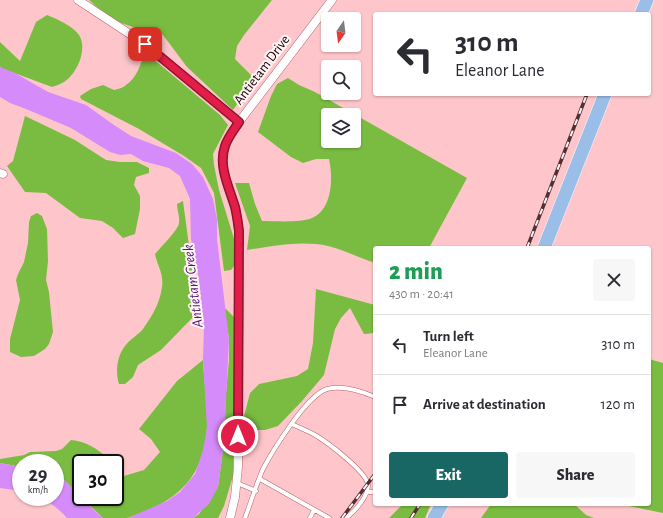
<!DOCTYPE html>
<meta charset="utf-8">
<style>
:root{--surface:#fff;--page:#f7f7f7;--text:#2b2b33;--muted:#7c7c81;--line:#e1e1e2;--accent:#196765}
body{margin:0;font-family:"Alegreya Sans",sans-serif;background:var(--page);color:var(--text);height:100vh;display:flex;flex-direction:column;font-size:15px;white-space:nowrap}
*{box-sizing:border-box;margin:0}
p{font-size:13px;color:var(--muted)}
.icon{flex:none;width:22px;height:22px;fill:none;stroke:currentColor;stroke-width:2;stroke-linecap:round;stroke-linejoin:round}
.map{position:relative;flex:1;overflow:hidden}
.details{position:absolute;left:373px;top:246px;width:278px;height:260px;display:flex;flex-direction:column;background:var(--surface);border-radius:4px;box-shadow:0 1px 3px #0004}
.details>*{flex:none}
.banner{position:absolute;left:373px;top:12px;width:278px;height:84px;border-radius:4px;box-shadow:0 1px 3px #0004;background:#fff;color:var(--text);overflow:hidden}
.needle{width:26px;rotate:194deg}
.tools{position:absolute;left:321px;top:12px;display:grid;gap:8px}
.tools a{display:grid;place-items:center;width:40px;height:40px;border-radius:4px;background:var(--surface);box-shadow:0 1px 3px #0004;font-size:20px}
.speed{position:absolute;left:12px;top:454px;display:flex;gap:8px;font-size:20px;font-weight:700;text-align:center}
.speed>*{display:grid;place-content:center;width:52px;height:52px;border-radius:50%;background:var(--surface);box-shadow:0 1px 3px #0004;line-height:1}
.speed small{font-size:10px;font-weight:400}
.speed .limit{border:2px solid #111;border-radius:6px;background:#fff;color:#111}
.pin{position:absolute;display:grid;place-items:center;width:34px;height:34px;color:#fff;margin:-17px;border-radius:8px;box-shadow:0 2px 6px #0006}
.me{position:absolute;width:44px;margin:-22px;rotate:0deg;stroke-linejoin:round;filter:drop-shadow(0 0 3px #0008)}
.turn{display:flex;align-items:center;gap:14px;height:84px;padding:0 16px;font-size:18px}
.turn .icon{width:52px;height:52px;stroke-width:2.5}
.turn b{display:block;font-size:28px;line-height:34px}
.round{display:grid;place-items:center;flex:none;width:42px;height:42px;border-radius:4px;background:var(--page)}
.summary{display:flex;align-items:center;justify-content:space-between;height:68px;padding:0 16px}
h1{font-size:24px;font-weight:800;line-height:30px;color:#1e9e55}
.action{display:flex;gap:8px;margin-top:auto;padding:8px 16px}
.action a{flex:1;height:46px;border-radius:4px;background:var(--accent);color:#fff;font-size:16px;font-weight:800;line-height:46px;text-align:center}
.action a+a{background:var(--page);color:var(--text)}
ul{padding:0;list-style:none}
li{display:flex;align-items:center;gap:12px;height:60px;padding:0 16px;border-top:1px solid var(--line)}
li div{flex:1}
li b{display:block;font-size:15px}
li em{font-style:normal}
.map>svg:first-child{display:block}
.forest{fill:#7abc41;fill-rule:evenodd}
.water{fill:#d58cfa}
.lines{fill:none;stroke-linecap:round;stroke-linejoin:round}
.service-casing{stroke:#b6636d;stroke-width:5}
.minor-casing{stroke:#b6636d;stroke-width:9}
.primary-casing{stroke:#fff;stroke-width:14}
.service{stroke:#fff;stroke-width:4}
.minor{stroke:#fff;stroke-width:8}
.primary{stroke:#9abee7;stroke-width:13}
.rail-casing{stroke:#522f33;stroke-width:3.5}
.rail{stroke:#fff5f5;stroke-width:2;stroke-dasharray:6;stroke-linecap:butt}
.route-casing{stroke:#92132f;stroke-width:10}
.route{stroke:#e11d48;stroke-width:7}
.labels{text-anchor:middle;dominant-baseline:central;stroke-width:4;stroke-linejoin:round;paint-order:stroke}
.street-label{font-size:14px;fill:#1f0206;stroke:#fff5f5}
.water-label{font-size:15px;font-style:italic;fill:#5a1477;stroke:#fff5f5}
</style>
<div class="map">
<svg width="663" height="518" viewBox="0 0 663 518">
<rect width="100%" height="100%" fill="#fec6ca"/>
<path class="forest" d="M89,0H272L244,35L237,46L235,59L253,77L248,89L233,110L187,67L160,31L147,27H133L121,23L108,17Z
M47,15C57,19 73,26 79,35C88,49 77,74 64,82C60,84 56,86 52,87L1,68L0,66V42L20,61L36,22Z
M145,52L220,115L228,125L213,154L214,165L219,190L240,258L231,270L224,271L214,193L201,168L184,156L139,129L81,99L80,96L91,89L103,85L114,90C118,89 123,88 126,85C137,78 141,63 145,52Z
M288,78L299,85L315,92L467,178L429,248H375V263C360,258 344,250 328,246C302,240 273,246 247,250L250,226L235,183H249L255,204L262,221C276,221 300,223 312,218C333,209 333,177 329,159H316L303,163L291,157L258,132L271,96L277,84ZM328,115H354V141H328Z
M25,116L75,140L106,160L120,162H137L149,168V173L136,177L134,185L140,196V209L135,234L123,238L113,228L102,221L80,218L46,193L25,192L7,166L13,161Z
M183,201L197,306V313L161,350L138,365L133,377L125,384H119C115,372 117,356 125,346C130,339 138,335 143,329C152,316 160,303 162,287C164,274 157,265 155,254C160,248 179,229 179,223C180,217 177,210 177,204Z
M37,213L42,216L47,229L48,261L46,280L49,292L53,332L49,344L45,349L34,356L21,357L10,352V339L20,300L16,280L18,274L24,262L28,243L29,222L31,216Z
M316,289L375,305V333L364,334L350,308L341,318L335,329L324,375L302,401L278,426L265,430H252L243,420L250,393L259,384L297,376L308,369L313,343Z
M224,307L235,318L233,476L224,506L218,518H193L199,514L218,487L224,443L226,393L229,360V339Z
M649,359L663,363V513L619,504H649Z
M203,360C204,382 208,405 207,427C204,474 181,499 138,514C135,515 131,517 127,518C120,518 110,518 103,518L81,497H115V477L117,478L144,470L160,452L151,439L139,429L177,381Z
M71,440C86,441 97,449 108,458L106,463H81V497L63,479L55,475V463H21V467L0,463V459L24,455L30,452L56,451L62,449Z
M403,504H431L425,518H389Z
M491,504H574L586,515L594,518H481Z"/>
<path class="water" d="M0,67L15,73L48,92L86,105L114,125L131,136L176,153L192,164L203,177L213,199L217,219V239L229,339L224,443L218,487L209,504L193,518H128L167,501L180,492L195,474L203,450L207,428L203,360L204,325L198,274L191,239L190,199L180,176L169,168L143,161L131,154L120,155L110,152L71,128L26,109L10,103L0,97Z
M0,463L21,467V491L0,488Z
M55,475L63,479L98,514L103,518H67C59,509 49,501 38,497H55Z"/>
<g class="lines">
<g class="service-casing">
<path id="service" d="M292,424C300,428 308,431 315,435C327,442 367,472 368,485C368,497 355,511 346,518
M260,479L329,518
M237,483L256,491
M367,492H375
M245,518C251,502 256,485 263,469C273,450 307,395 327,389C343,385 361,391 375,397
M310,518L314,510"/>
</g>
<g class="minor-casing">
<path id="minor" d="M78,0L145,44L239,122
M0,173L3,174
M230,518L235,497L238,467L239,231C238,223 237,215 235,207C229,187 218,167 225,146C228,137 234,130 239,122L332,0"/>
</g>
<g class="primary-casing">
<path id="primary" d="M641,14L647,0
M544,248L605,94
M434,518L442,504"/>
</g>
<use href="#service" class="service"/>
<use href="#minor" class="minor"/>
<use href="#primary" class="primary"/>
<g class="rail-casing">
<path id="rail" d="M527,248L587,94
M342,518L375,474
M411,518L420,504"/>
</g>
<use href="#rail" class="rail"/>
</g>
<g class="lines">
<g class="route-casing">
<path id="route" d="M145,44L239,122C234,130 228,137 225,146C218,166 229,187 235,207C237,215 238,223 239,231L238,436"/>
</g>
<use href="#route" class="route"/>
</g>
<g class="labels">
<g class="street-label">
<text transform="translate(262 70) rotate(-53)">Antietam Drive</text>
</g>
<g class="water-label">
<text transform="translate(193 286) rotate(-97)">Antietam Creek</text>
</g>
</g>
</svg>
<div class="tools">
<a><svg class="needle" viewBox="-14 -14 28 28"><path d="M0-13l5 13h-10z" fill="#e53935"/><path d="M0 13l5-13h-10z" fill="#7c7c81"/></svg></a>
<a><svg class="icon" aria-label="search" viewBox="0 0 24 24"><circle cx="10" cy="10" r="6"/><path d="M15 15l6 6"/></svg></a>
<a><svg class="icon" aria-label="layers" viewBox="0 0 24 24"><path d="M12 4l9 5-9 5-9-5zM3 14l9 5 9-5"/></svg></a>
</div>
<div class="speed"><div>29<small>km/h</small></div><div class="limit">30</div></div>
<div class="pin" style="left:145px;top:44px;background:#d93025"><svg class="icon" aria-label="arrive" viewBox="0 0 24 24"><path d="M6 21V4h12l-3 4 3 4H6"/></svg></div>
<svg class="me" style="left:238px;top:436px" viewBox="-20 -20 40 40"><circle r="17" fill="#e11d48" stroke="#fff" stroke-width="3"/><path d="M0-11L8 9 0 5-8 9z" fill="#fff"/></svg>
<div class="banner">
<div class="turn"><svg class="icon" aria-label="left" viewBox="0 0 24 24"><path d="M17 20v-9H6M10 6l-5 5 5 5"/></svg><div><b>310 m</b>Eleanor Lane</div></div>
</div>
<section class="details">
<div class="summary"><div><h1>2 min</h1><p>430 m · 20:41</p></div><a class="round"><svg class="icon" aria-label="close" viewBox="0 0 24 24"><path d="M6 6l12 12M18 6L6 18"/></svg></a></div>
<ul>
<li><svg class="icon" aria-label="left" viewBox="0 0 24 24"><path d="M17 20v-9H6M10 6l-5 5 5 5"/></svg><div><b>Turn left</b><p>Eleanor Lane</p></div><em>310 m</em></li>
<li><svg class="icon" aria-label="arrive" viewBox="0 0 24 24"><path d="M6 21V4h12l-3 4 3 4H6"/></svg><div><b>Arrive at destination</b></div><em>120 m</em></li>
</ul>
<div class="action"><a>Exit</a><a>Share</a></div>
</section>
</div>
